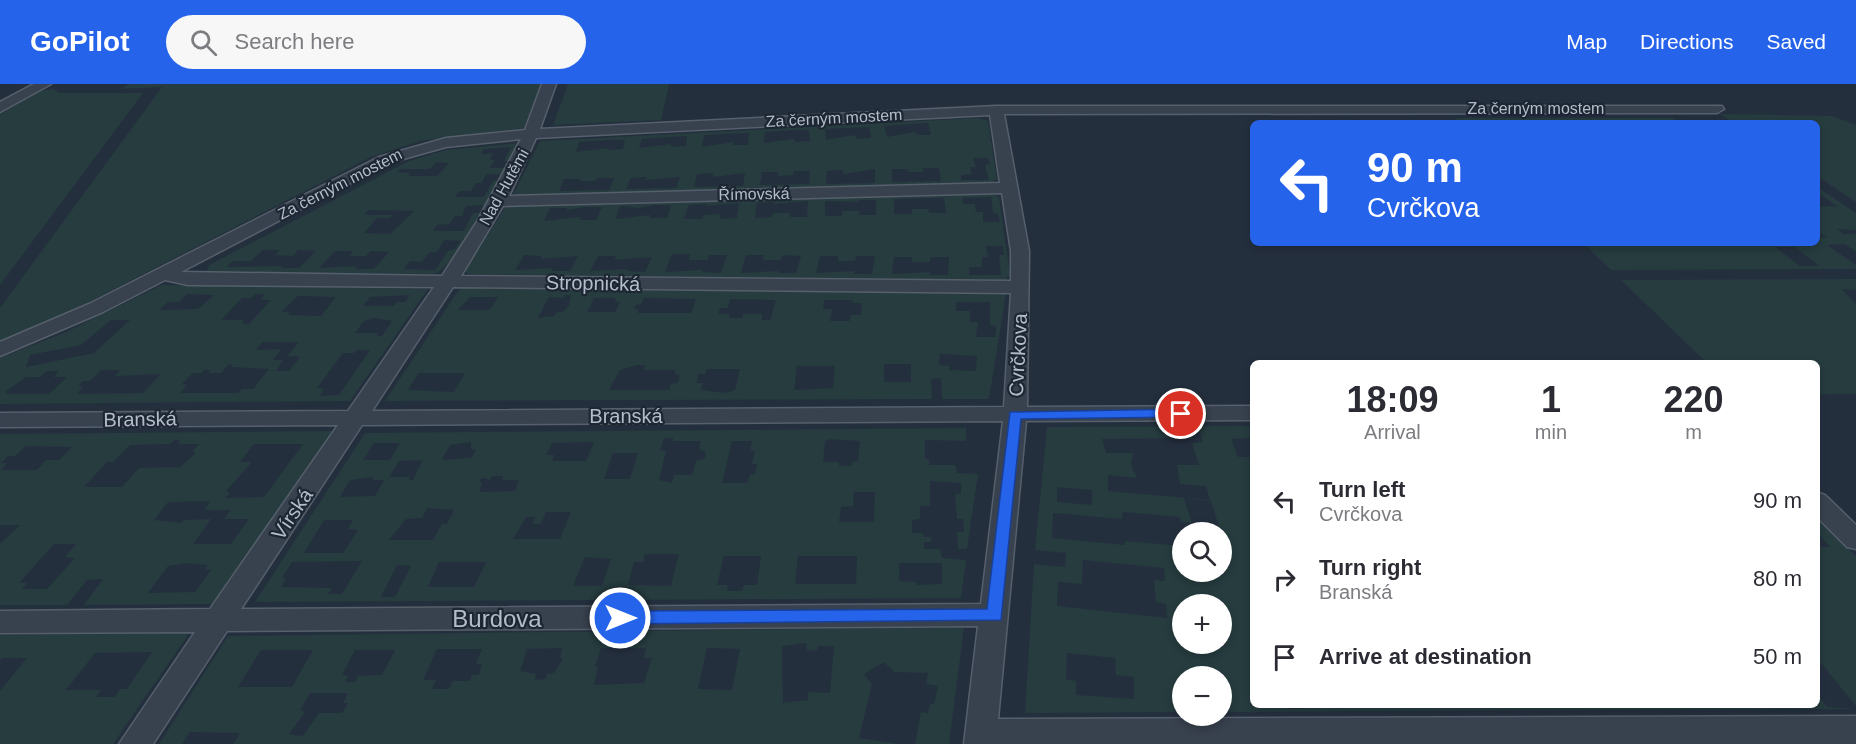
<!DOCTYPE html>
<meta charset="utf-8">
<style>
:root{--surface:#fff;--page:#f7f7f7;--text:#2b2b33;--muted:#7c7c81;--accent:#2563eb}
body{margin:0;font-family:Helvetica,sans-serif;background:var(--page);color:var(--text);height:100vh;display:flex;flex-direction:column;font-size:22px;white-space:nowrap}
*{box-sizing:border-box;margin:0}
p{font-size:20px;color:var(--muted)}
.icon{flex:none;width:33px;height:33px;fill:none;stroke:currentColor;stroke-width:2;stroke-linecap:round;stroke-linejoin:round}
.map{position:relative;flex:1;overflow:hidden}
.panel{position:absolute;left:1250px;top:276px;width:570px;height:348px;display:flex;flex-direction:column;background:var(--surface);border-radius:9px;box-shadow:0 3px 9px #0003}
.panel>*{flex:none}
.guide{position:absolute;left:1250px;top:36px;width:570px;height:126px;border-radius:9px;box-shadow:0 3px 9px #0003;background:#2563eb;color:#fff;overflow:hidden}
.fabs{position:absolute;left:1172px;top:438px;display:grid;gap:12px}
.fabs a{display:grid;place-items:center;width:60px;height:60px;border-radius:50%;background:var(--surface);box-shadow:0 3px 9px #0003;font-size:30px}
.pin{position:absolute;display:grid;place-items:center;width:51px;height:51px;color:#fff;margin:-26px;border:3px solid #fff;border-radius:50%;box-shadow:0 2px 6px #0007}
.me{position:absolute;width:66px;margin:-33px;rotate:90deg;stroke-linejoin:round;filter:drop-shadow(0 0 4px #0008)}
.turn{display:flex;align-items:center;gap:21px;height:126px;padding:0 18px;font-size:27px}
.turn .icon{width:78px;height:78px;stroke-width:2.5}
.turn b{display:block;font-size:42px;line-height:51px}
.eta{display:flex;justify-content:space-evenly;align-items:center;height:102px;text-align:center}
.eta b{font-size:36px;font-weight:800;line-height:42px}
ul{padding:0;list-style:none}
li{display:flex;align-items:center;gap:18px;height:78px;padding:0 18px}
li div{flex:1}
li b{display:block;font-size:22px}
li em{font-style:normal}
header{display:flex;align-items:center;gap:36px;box-sizing:border-box;height:84px;padding:0 30px;background:var(--accent);color:#fff}
header strong{font-size:28px}
nav{display:flex;gap:33px;margin-inline-start:auto;font-size:21px}
.search{width:420px;height:54px;background:var(--page);display:flex;align-items:center;gap:15px;box-sizing:border-box;padding:0 21px;border-radius:33px;color:var(--muted);font-size:22px}
.map>svg:first-child{display:block}
.green{fill:#263c3f;fill-rule:evenodd}
.lines{fill:none;stroke-linecap:round;stroke-linejoin:round}
.minor-casing{stroke:#565f6c;stroke-width:3}
.minor{fill:#38414e;fill-rule:evenodd}
.route{fill:#2563eb;stroke:#184099;stroke-width:1.5}
.labels{text-anchor:middle;dominant-baseline:central;stroke-width:4.5;stroke-linejoin:round;paint-order:stroke}
.far-street-label{font-size:16px;fill:#b4bcc9;stroke:#1d2633}
.street-label{font-size:20px;fill:#b4bcc9;stroke:#1d2633}
.near-street-label{font-size:24px;fill:#b4bcc9;stroke:#1d2633}
</style>
<header>
<strong>GoPilot</strong>
<div class="search"><svg class="icon" aria-label="search" viewBox="0 0 24 24"><circle cx="10" cy="10" r="6"/><path d="M15 15l6 6"/></svg>Search here</div>
<nav><a>Map</a><a>Directions</a><a>Saved</a></nav>
</header>
<div class="map">
<svg width="1856" height="660" viewBox="0 0 1856 660">
<rect width="100%" height="100%" fill="#242f3e"/>
<path class="green" d="M129,0H541L524,44L420,57L371,73L54,236L0,257V224L162,3L121,5Z
M568,0H669L661,36L553,41Z
M53,5L59,9H143L0,201V30L41,7Z
M1720,30L1832,32L1856,41V118L1817,92L1816,39H1734Z
M978,34L988,37L997,95L989,99L518,111L514,109L540,57ZM928,39L931,51H917L915,48L887,53L884,42ZM869,43L871,54L856,55L855,51L826,56L825,45ZM794,46H809L810,57L795,58L794,55L764,59L765,48ZM749,49L748,61H733V58L702,63L704,51ZM687,52L686,62L671,63V60L639,64L642,55ZM610,56H625L623,65L607,66L608,64L576,68L579,58ZM973,74H988L990,80L985,81L989,96H961V91L972,90L970,83H976ZM923,84H939L941,97L892,98V85H907L908,88H923ZM843,86V90L875,85V99L826,100L827,87ZM794,87H810L809,100L760,101L762,88H778V92L793,91ZM713,89V93L745,89L743,102L694,103L697,90ZM647,93L646,96L680,93L676,104L626,105L631,94ZM597,94H614L609,106L559,107L564,95H581L580,97H596Z
M1454,34H1673L1681,39H1460Z
M520,59C508,86 459,181 434,190L205,188L211,180L409,77L446,66ZM511,63L504,77H509L506,84H490L495,76H490L493,69L481,70L484,65ZM436,78L449,79L437,92H408L410,89L397,88L400,85H430ZM486,90H502L498,97H493L484,113H455L459,107H471L476,99H482ZM483,121L479,129H473L464,147H433L437,141L450,140L455,132H462L466,122ZM368,126L414,127L390,150L364,149L377,134H390L393,131H365ZM444,156L461,157L455,165L448,167L435,186L404,185L410,177L422,178L430,168H437ZM263,166H280L275,171L293,172L298,166L316,167L299,184H281L283,182L226,183L233,177H251ZM335,167H353L349,172H366L371,167L389,168L374,185H356L357,182L319,184Z
M1817,103L1856,129V146L1837,145L1844,150H1856V168L1845,160L1827,161L1856,181V185L1611,186L1583,159H1816L1817,154L1828,153L1817,149V122L1838,123L1817,108ZM1775,163H1794L1820,182H1800Z
M992,109L999,113L1010,191L1005,196L468,190L465,187L505,124L512,122ZM991,113L993,129L998,130L1000,138H983V128H976L975,120H963L962,114ZM927,114H944L946,129H929L928,125H912V130H894V115ZM859,116H876V131H859V127H842V132H825V117L859,118ZM774,118V120L808,117L807,133H790V129H773L772,133L755,134L757,119ZM706,120V122L739,119L737,134L720,135V130L703,131L702,135H684L689,121ZM654,121H671L667,134H650V131L615,135L620,122L640,124ZM585,123H602L596,136H579L580,133L544,137L550,124H567V126ZM986,162H1003L1004,171H999L1001,191H969V183H982V173H988ZM672,170H690L689,176H707L709,171H727L721,189L702,188L703,186L665,188ZM524,171L542,172L540,175L578,172L570,187H552L553,184L515,186ZM746,171H764L763,176H781L783,171L801,172L796,189H778V187L741,189ZM598,172H616L614,176L652,173L645,188L627,187V185L590,187ZM820,172H838V177H855L856,172H875L872,190H854V187L816,189ZM894,173H912V178H930V173H949L948,191H930V188L892,190Z
M1856,195V206L1842,205L1856,220V310H1817L1816,279H1707L1621,196Z
M162,201L428,205L350,317L0,320V274L66,248ZM188,210L214,211L198,225L159,226L168,218H179ZM255,210H264L261,216H271L249,240H242L244,236H221L242,214H252ZM410,211L405,218H397L394,222H363L370,213ZM298,212L336,213L321,232L287,231L290,228H281ZM375,234L392,237L382,252H377L378,249H355L364,237ZM111,236H130L94,269L26,283L30,271L81,261ZM262,258H299L287,272L300,273L289,287H276L283,276H273L281,265L256,266ZM356,266H370L339,311L320,312L324,305L317,304L343,269H354ZM229,280L233,281L227,288L232,283L269,285L253,305H242L238,309H180L187,301L182,300L193,289H202L204,286H210L208,289H221ZM101,286H120L115,292L161,290L143,309L77,310L83,303L78,302L83,297H90ZM46,287H59L54,293H67L49,310H8L5,308L26,293H40Z
M460,204L1006,209L989,315H942L941,294L931,295L932,315L385,317ZM565,211H571L569,222L563,228H557L554,232L538,234L549,213L564,214ZM470,213H498L490,226H458ZM594,214H616L615,218H620L615,228H587ZM644,214L696,215L691,229H638V225H634L636,221L641,220ZM730,215L775,216H776L770,236H762V230H743L742,234H729L730,230H718L720,224H728ZM824,216H853V219H862L861,231H851L850,237H830L832,225H823ZM956,218H990V241L996,242V253H976L978,238H970V227H956ZM940,270L977,272L976,287L949,286V282L939,281ZM884,280H911V298H884ZM637,281H645L644,286H675V290L680,291L678,299L671,300L669,306H609L620,286ZM797,282H835L833,304L794,306ZM707,285H740L735,306L726,309L701,306L703,299H696L699,290H705ZM419,289H465L454,308L408,306Z
M1252,342V354L1231,355L1238,373H1252V621H1286L1287,625L1319,624V621H1816L1817,610L1827,623L1856,625L1221,628V592H1182V628L1025,629L1034,480L1065,483L1066,469L1035,466L1047,343ZM1187,344H1198L1203,358L1192,359L1199,381H1177L1180,400L1206,402L1210,416L1108,407V391L1137,394L1131,381L1133,369H1106L1102,355L1191,354ZM1057,403L1092,406V421L1057,418ZM1184,414L1211,417L1224,458H1221V488H1182V462L1125,457V461L1052,454L1053,429L1122,435L1123,428L1180,433L1181,438L1192,439ZM1083,476L1164,484L1165,497L1154,496L1156,518L1166,520L1167,534L1057,522L1058,498L1082,500ZM1182,520H1221V560H1182ZM1067,569L1115,574L1116,591L1134,593V615L1076,611V597L1066,595Z
M966,344V357L925,356V375H929V381H955L957,389L978,390L967,465H958L957,448H964L963,435H957L955,410H961V399L930,397V422H920V435L912,436V449H923L924,453H931V458H924V465H940L942,474L966,476L961,514L255,518L365,349ZM664,354H673V357H701L699,365L706,368L705,374L696,377L692,391H674L672,399L659,396L666,367L660,366ZM831,355L860,357L858,377L852,378L851,382H839V378H823L825,357ZM732,357H752L750,367H755L752,380H757L755,390L750,391L747,399H722ZM471,358V365L476,366L471,374L442,376L450,361ZM594,358L586,377H552L554,371H546L552,359ZM374,359H400L390,376H363ZM613,369H638L630,395H604ZM423,376L413,396H409L410,393H389L399,377ZM492,392H503L502,396H519L515,407L479,408L482,400L479,396L484,394L490,396ZM372,393L374,396H384L375,412L340,413L350,396ZM854,408H875L874,438H839L841,423L853,422ZM427,424L454,426L447,440H442L433,456H389L406,435L422,434ZM546,428H571L560,455H513L526,433H535L533,440H541ZM324,436H353L348,445L358,446L343,469H304ZM645,470H679L671,502L628,501L634,478H643ZM724,472H761L757,501H744L742,507H727L728,501H717ZM798,472H857L856,500H795ZM585,473L611,475L602,502H573ZM362,477L342,510H328L332,504L281,503L286,495L282,494L292,478ZM439,478H486L474,503H428ZM942,479V500L916,501V498L899,497V479ZM397,481L411,482L395,513H381Z
M332,347L214,520L84,521L103,495L87,496L67,521H0V460L20,441H0V350ZM174,356H180L178,360H199L193,367L195,370L180,383L139,384L122,403H84L107,378H113L130,361L171,360ZM254,360H303L264,413L226,414L230,408L226,407L252,378H240ZM26,362L72,363L59,376H46L37,386H1L7,379H1L8,372H15ZM210,417L205,426H230L224,435H249L231,460H193L211,435L184,436L181,439L154,436L168,418ZM54,460H76L65,473L75,474L47,505H22L27,499H19ZM187,479L208,481L205,485L211,486L195,508L148,509L168,482Z
M1816,433L1856,472V622L1817,574V463H1830L1817,448Z
M964,543L949,660H915L921,628L928,629L930,620H934L938,602L926,600L928,589L894,588L884,578L864,590L872,600L859,654L899,660H233L240,649L190,648L182,660H159L228,552ZM806,559L807,567L817,566L818,562H834L830,609L808,608V616L783,619L782,562ZM601,564H646L644,574H652L644,599L594,601L598,583L595,582ZM707,564L740,565L732,606L698,605ZM437,565H482L476,580H482L479,591H472L470,597H453L449,605H432L436,596H423ZM527,565L562,564L560,574L563,575L554,589L547,590L545,595L535,596L536,590L520,587ZM261,566H313L292,603H238ZM355,566H395L382,591L358,592L355,598H345L348,592L342,591ZM310,609H348L343,619H348L342,629H319L303,652L289,650L305,628L300,626Z
M190,548L113,660H0V607L27,574H3L0,576V551ZM152,568L127,605H120L115,613H96L101,606H66L95,569Z"/>
<g class="lines">
<g class="minor-casing">
<path id="minor" d="M34,0H51L0,28V18Z
M542,0H556L540,45L996,22H1722L1724,25L1717,29L1004,30L1029,167L1027,323L1252,322V336L1026,337L998,635L1856,632V660H964L978,542L227,547L153,660H119L195,548L0,549V527L210,525L338,341L0,343V329L348,327L434,203L188,201L165,196L103,228L0,272V258L89,220L379,73L446,54L525,46ZM990,31L1000,99L509,112L536,54ZM521,55L478,136L442,192L181,188L389,79L446,63ZM1002,109L1011,167V197L461,192L503,122ZM453,203L1011,209L1004,323L372,327ZM1003,337L981,520L241,525L362,341Z
M1816,408L1825,411L1856,441V465L1847,463L1816,432Z"/>
</g>
<use href="#minor" class="minor"/>
</g>
<path class="route" d="M1181,325L1186,327V333L1021,335L1001,536L620,540L613,538L611,534L613,529L620,527L987,525L1010,328Z"/>
<g class="labels">
<g class="far-street-label">
<text x="1536" y="24">Za černým mostem</text>
<text transform="translate(834 34) rotate(-3)">Za černým mostem</text>
<text transform="translate(340 100) rotate(-27)">Za černým mostem</text>
<text transform="translate(504 103) rotate(-61)">Nad Hutěmi</text>
<text transform="translate(754 110) rotate(-1)">Římovská</text>
</g>
<g class="street-label">
<text transform="translate(593 199) rotate(1)">Stropnická</text>
<text transform="translate(1018 271) rotate(-87)">Cvrčkova</text>
<text x="626" y="332">Branská</text>
<text transform="translate(140 335) rotate(-1)">Branská</text>
<text transform="translate(292 430) rotate(-56)">Vírská</text>
</g>
<g class="near-street-label">
<text x="497" y="534">Burdova</text>
</g>
</g>
</svg>
<div class="fabs">
<a><svg class="icon" aria-label="search" viewBox="0 0 24 24"><circle cx="10" cy="10" r="6"/><path d="M15 15l6 6"/></svg></a>
<a>+</a>
<a>−</a>
</div>
<div class="pin" style="left:1181px;top:330px;background:#d93025"><svg class="icon" aria-label="arrive" viewBox="0 0 24 24"><path d="M6 21V4h12l-3 4 3 4H6"/></svg></div>
<svg class="me" style="left:620px;top:534px" viewBox="-20 -20 40 40"><circle r="17" fill="#2563eb" stroke="#fff" stroke-width="3"/><path d="M0-11L8 9 0 5-8 9z" fill="#fff"/></svg>
<div class="guide">
<div class="turn"><svg class="icon" aria-label="left" viewBox="0 0 24 24"><path d="M17 20v-9H6M10 6l-5 5 5 5"/></svg><div><b>90 m</b>Cvrčkova</div></div>
</div>
<section class="panel">
<div class="eta">
<div><b>18:09</b><p>Arrival</p></div>
<div><b>1</b><p>min</p></div>
<div><b>220</b><p>m</p></div>
</div>
<ul>
<li><svg class="icon" aria-label="left" viewBox="0 0 24 24"><path d="M17 20v-9H6M10 6l-5 5 5 5"/></svg><div><b>Turn left</b><p>Cvrčkova</p></div><em>90 m</em></li>
<li><svg class="icon" aria-label="right" viewBox="0 0 24 24"><path d="M7 20v-9h11M14 6l5 5-5 5"/></svg><div><b>Turn right</b><p>Branská</p></div><em>80 m</em></li>
<li><svg class="icon" aria-label="arrive" viewBox="0 0 24 24"><path d="M6 21V4h12l-3 4 3 4H6"/></svg><div><b>Arrive at destination</b></div><em>50 m</em></li>
</ul>
</section>
</div>
